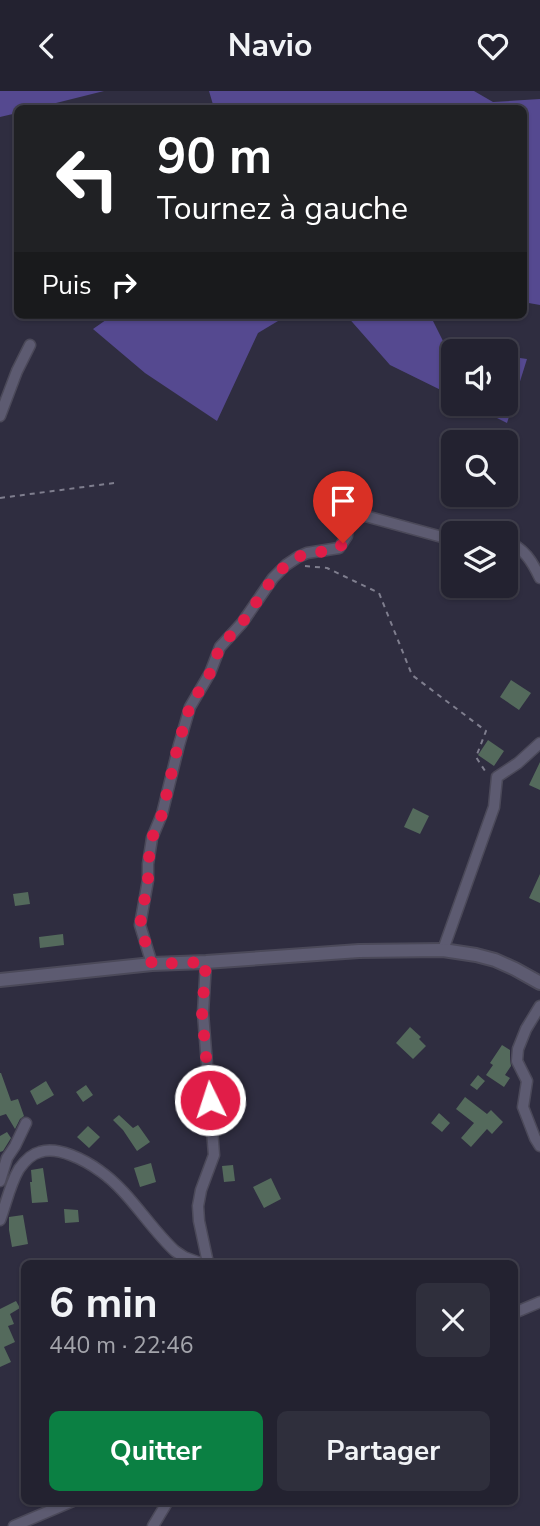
<!DOCTYPE html>
<html lang="fr">
<meta charset="utf-8">
<style>
:root{--surface:#232230;--page:#2f2f3c;--text:#f1f3f6;--muted:#a3a4ab;--line:#403f4c;--accent:#0b8043}
body{margin:0;font-family:"Nunito Sans",sans-serif;background:var(--page);color:var(--text);height:100vh;display:flex;flex-direction:column;font-size:26px;white-space:nowrap}
*{box-sizing:border-box;margin:0}
p{font-size:23px;color:var(--muted)}
.icon{flex:none;width:38px;height:38px;fill:none;stroke:currentColor;stroke-width:2;stroke-linecap:round;stroke-linejoin:round}
.map{position:relative;flex:1;overflow:hidden}
.drawer{position:absolute;left:21px;top:1169px;width:497px;height:245px;display:flex;flex-direction:column;background:var(--surface);border-radius:10px;box-shadow:0 2px 5px #0004,0 0 0 2px var(--line)}
.drawer>*{flex:none}
.banner{position:absolute;left:14px;top:14px;width:513px;height:214px;border-radius:10px;box-shadow:0 2px 5px #0004,0 0 0 2px var(--line);background:#202124;color:#fff;overflow:hidden}
.fabs{position:absolute;left:441px;top:248px;display:grid;gap:14px}
.fabs a{display:grid;place-items:center;width:77px;height:77px;border-radius:10px;background:var(--surface);box-shadow:0 2px 5px #0004,0 0 0 2px var(--line);font-size:35px}
.pin{position:absolute;display:grid;place-items:center;width:60px;height:60px;color:#fff;margin:-72px -30px;border-radius:50% 50% 50% 0;rotate:-45deg;box-shadow:0 0 7px #0007}
.pin .icon{rotate:45deg}
.me{position:absolute;width:77px;margin:-38px;rotate:356deg;stroke-linejoin:round;filter:drop-shadow(0 0 5px #0008)}
.turn{display:flex;align-items:center;gap:24px;height:147px;padding:0 28px;font-size:32px}
.turn .icon{width:91px;height:91px;stroke-width:2.5}
.turn b{display:block;font-size:49px;line-height:60px}
.then{display:flex;align-items:center;height:66px;padding:0 28px;background:#0003;gap:14px;font-size:26px}
.round{display:grid;place-items:center;flex:none;width:74px;height:74px;border-radius:10px;background:var(--page)}
.overview{display:flex;align-items:center;justify-content:space-between;height:119px;padding:0 28px}
h1{font-size:42px;font-weight:700;line-height:52px}
.action{display:flex;gap:14px;margin-top:auto;padding:14px 28px}
.action a{flex:1;height:80px;border-radius:10px;background:var(--accent);color:#fff;font-size:28px;font-weight:700;line-height:80px;text-align:center}
.action a+a{background:var(--page);color:var(--text)}
header{display:flex;justify-content:space-between;align-items:center;height:91px;padding:0 28px;background:var(--surface);font-size:32px;font-weight:700}
.map>svg:first-child{display:block}
.green{fill:#554990}
.building{fill:#546a5c}
.lines{fill:none;stroke-linecap:round;stroke-linejoin:round}
.street-casing{stroke:#4b4959;stroke-width:13}
.secondary-casing{stroke:#4b4959;stroke-width:16}
.path{stroke:#7f7e8e;stroke-width:2;stroke-dasharray:5 5;stroke-linecap:butt}
.street{stroke:#5d5b71;stroke-width:10}
.secondary{stroke:#5d5b71;stroke-width:12}
.route{stroke:#e11d48;stroke-width:12;stroke-dasharray:0 21.6}
</style>
<header><svg class="icon" aria-label="back" viewBox="0 0 24 24"><path d="M15 5l-7 7 7 7"/></svg>Navio<svg class="icon" aria-label="heart" viewBox="0 0 24 24"><path d="M12 20l-8-8c-3-5 5-10 8-4 3-6 11-1 8 4z"/></svg></header>
<div class="map">
<svg width="540" height="1435" viewBox="0 0 540 1435">
<rect width="100%" height="100%" fill="#2f2d40"/>
<path class="green" d="M0,0H104L36,17L18,18L17,22L0,26Z
M209,0H474L493,11L540,8V214L523,211V18L214,17Z
M113,224H288L258,242L217,330L145,282L93,238Z
M346,224H430L447,258L470,261H453V305L390,274Z
M506,265L527,268L507,332L469,313H506Z"/>
<path class="building" d="M511,589L531,602L519,619L500,606Z
M488,649L504,660L494,675L478,664Z
M540,671V699L529,694Z
M413,717L429,725L420,743L404,736Z
M540,783V812L529,807Z
M28,801L30,813L15,815L13,803Z
M63,843L64,854L40,857L39,846Z
M410,936L421,946L419,948L426,955L413,968L396,952Z
M502,954L510,959V969L511,975L505,984L510,987L504,996L486,984L493,974L490,972Z
M0,982H1L11,1010L18,1008L24,1025L20,1028L15,1038L6,1023L0,1025Z
M478,984L485,990L477,999L470,994Z
M46,990L54,1004L37,1014L30,1000Z
M86,994L93,1004L83,1011L76,1001Z
M465,1006L487,1023L491,1019L503,1031L492,1043L487,1038L471,1056L461,1047L474,1032L456,1018Z
M439,1022L450,1032L442,1041L431,1032Z
M119,1024L133,1037L138,1034L150,1051L137,1060L123,1039L113,1029Z
M88,1035L100,1046L89,1057L77,1046Z
M7,1041L11,1047L3,1060L0,1061V1045Z
M151,1072L156,1091L140,1096L134,1077Z
M233,1074L235,1090L224,1091L222,1075Z
M43,1077L48,1111L32,1112L30,1091H32L31,1079Z
M271,1087L281,1108L264,1117L253,1096Z
M64,1118L78,1119L79,1131L65,1132Z
M23,1124L28,1153L12,1156L9,1139V1126Z
M16,1210L20,1217L10,1223L14,1233L8,1235L15,1251L4,1256L11,1271L0,1276V1218Z"/>
<g class="lines">
<g class="street-casing">
<path id="street" d="M0,325L17,280L30,254
M506,450C524,457 532,470 540,487
M443,859L494,716L497,686L518,672L540,652
M206,871L203,922L214,1064L201,1099L198,1115L199,1130L208,1172
M152,873L140,834L148,789V773L152,747L162,723L179,654L190,616L210,582L220,556L242,532L273,487L286,474L298,466L307,462L339,457L347,445L348,425L351,423H358L453,449
M540,915L526,938L518,958L517,970L527,990L523,1016L535,1047L540,1055
M0,1090L7,1067L15,1055L26,1032
M0,1129C6,1113 10,1093 19,1078C24,1071 31,1063 40,1061C58,1055 85,1069 100,1080C129,1100 149,1136 175,1160L184,1166L200,1172
M514,1222L540,1211
M14,1435L73,1410
M153,1435L168,1410"/>
</g>
<g class="secondary-casing">
<path id="secondary" d="M0,889L152,873L206,871L359,860L443,859L476,864L495,869L515,878L540,892"/>
</g>
<path class="path" d="M0,407L114,392
M305,475L327,477L379,502L412,584L486,640L476,666L487,683"/>
<use href="#street" class="street"/>
<use href="#secondary" class="secondary"/>
</g>
<g class="lines">
<path class="route" d="M210,1009L202,922L206,871L152,873L140,834L148,789V773L152,747L162,723L178,654L190,615L210,582L220,556L242,532L273,487L286,474L298,466L307,462L329,460L339,457L343,452"/>
</g>
</svg>
<div class="fabs">
<a><svg class="icon" aria-label="sound" viewBox="0 0 24 24"><path d="M4 9h4l5-4v14l-5-4H4zM17 9q2 3 0 6"/></svg></a>
<a><svg class="icon" aria-label="search" viewBox="0 0 24 24"><circle cx="10" cy="10" r="6"/><path d="M15 15l6 6"/></svg></a>
<a><svg class="icon" aria-label="layers" viewBox="0 0 24 24"><path d="M12 4l9 5-9 5-9-5zM3 14l9 5 9-5"/></svg></a>
</div>
<div class="pin" style="left:343px;top:452px;background:#d93025"><svg class="icon" aria-label="arrive" viewBox="0 0 24 24"><path d="M6 21V4h12l-3 4 3 4H6"/></svg></div>
<svg class="me" style="left:210px;top:1009px" viewBox="-20 -20 40 40"><circle r="17" fill="#e11d48" stroke="#fff" stroke-width="3"/><path d="M0-11L8 9 0 5-8 9z" fill="#fff"/></svg>
<div class="banner">
<div class="turn"><svg class="icon" aria-label="left" viewBox="0 0 24 24"><path d="M17 20v-9H6M10 6l-5 5 5 5"/></svg><div><b>90 m</b>Tournez à gauche</div></div>
<div class="then">Puis<svg class="icon" aria-label="right" viewBox="0 0 24 24"><path d="M7 20v-9h11M14 6l5 5-5 5"/></svg></div>
</div>
<section class="drawer">
<div class="overview"><div><h1>6 min</h1><p>440 m · 22:46</p></div><a class="round"><svg class="icon" aria-label="close" viewBox="0 0 24 24"><path d="M6 6l12 12M18 6L6 18"/></svg></a></div>
<div class="action"><a>Quitter</a><a>Partager</a></div>
</section>
</div>
